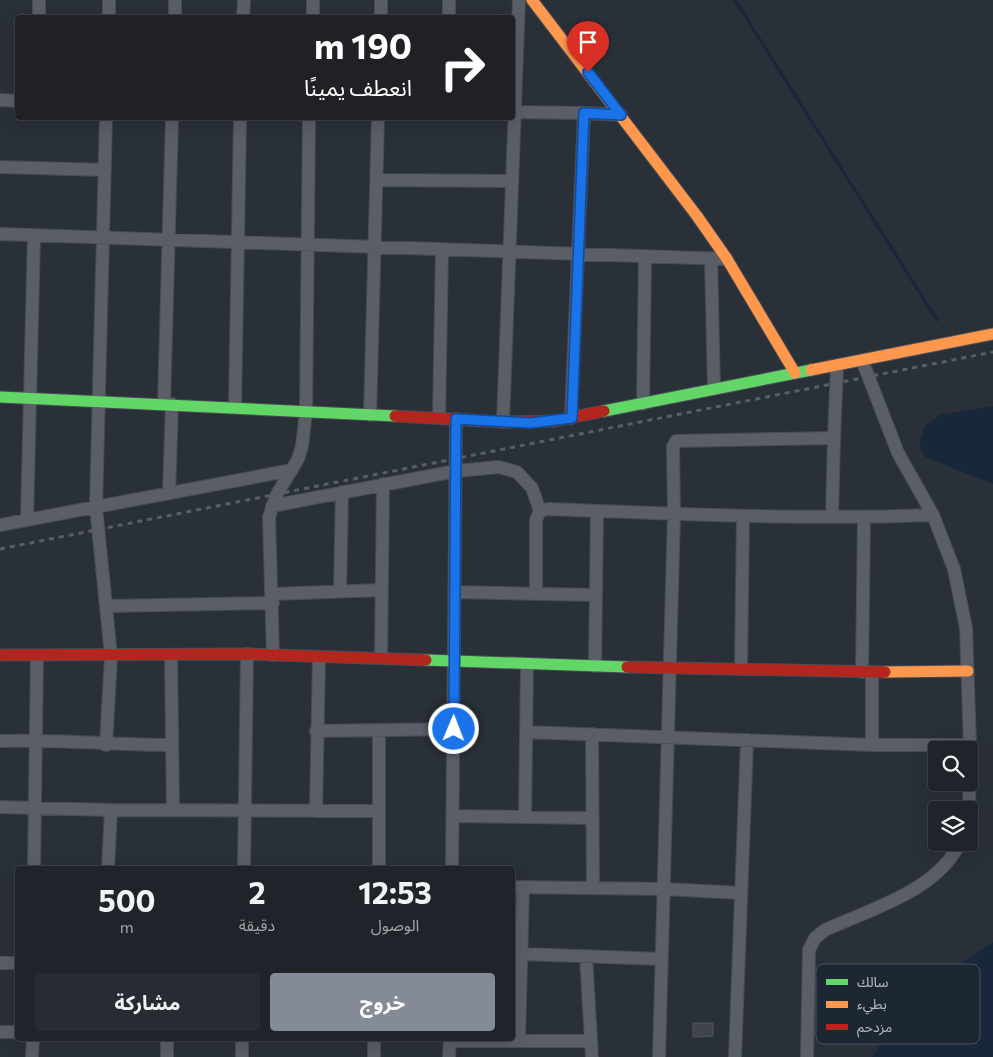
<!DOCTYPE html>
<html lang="ar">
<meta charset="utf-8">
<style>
:root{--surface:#20242a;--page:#282c32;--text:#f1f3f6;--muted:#a2a4a8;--line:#3d4147;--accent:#848b96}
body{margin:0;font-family:Commissioner,"Noto Sans Arabic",sans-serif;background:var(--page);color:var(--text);direction:rtl;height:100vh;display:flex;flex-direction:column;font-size:19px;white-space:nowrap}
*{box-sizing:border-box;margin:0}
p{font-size:16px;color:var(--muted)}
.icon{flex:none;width:28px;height:28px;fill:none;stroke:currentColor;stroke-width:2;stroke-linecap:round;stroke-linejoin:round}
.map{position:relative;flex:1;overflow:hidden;direction:ltr}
.side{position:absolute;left:15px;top:866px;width:500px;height:175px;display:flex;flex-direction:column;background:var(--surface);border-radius:5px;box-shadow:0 5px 20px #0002,0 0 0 1px var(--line);direction:rtl}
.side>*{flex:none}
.banner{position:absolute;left:15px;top:15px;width:500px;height:105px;border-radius:5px;box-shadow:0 5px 20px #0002,0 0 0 1px var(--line);direction:rtl;background:#202124;color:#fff;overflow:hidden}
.fabs{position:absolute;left:928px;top:741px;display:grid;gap:10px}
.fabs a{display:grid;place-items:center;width:50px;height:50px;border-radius:5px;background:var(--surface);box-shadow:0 5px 20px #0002,0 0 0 1px var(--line);font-size:25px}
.pin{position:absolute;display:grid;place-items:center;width:42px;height:42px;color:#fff;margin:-51px -21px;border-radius:50% 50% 50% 0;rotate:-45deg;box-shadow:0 0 5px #0007}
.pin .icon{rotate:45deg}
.me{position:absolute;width:55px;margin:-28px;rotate:1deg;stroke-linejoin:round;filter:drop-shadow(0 0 4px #0008)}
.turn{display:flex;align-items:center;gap:18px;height:105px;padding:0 20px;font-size:22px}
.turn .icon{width:65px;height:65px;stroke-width:2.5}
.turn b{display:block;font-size:35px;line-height:42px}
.eta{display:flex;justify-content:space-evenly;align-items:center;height:85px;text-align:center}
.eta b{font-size:30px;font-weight:700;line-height:35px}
.action{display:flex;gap:10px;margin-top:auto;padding:10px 20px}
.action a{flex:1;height:58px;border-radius:5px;background:var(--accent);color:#fff;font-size:20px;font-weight:700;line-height:58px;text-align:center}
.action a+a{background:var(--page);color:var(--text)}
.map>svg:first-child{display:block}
.water{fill:#19273c}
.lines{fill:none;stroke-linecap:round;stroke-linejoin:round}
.stream{stroke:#19273c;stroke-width:3}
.building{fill:#3f444c;stroke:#52575f}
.street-casing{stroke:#484c55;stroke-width:14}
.fast-casing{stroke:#484c55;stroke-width:13}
.slow-casing{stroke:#484c55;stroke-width:13}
.jam-casing{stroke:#484c55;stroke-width:13}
.street{stroke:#5a5e66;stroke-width:12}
.fast{stroke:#63d668;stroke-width:11}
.slow{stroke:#ff974d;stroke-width:11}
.jam{stroke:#b3261e;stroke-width:11}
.rail{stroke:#595d64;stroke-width:3;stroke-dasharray:5 5;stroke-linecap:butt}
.route-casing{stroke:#114b97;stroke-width:12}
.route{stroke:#1a73e8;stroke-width:9}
.key{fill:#1d2633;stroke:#4a5360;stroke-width:1}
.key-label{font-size:14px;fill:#b4bcc9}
</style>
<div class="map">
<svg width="993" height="1057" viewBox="0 0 993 1057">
<rect width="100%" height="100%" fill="#2a3038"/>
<path class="water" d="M993,406V484L925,457L919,445L925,426L940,415Z
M993,942V1057H872L906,1005L952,969Z"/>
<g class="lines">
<path class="stream" d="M735,0L937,320"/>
</g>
<path class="building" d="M693,1023H713V1036L693,1037Z"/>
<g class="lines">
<g class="street-casing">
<path id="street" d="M39,18V0
M109,18V0
M175,18V0
M243,18L244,0
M313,18V0
M381,18V0
M449,18V0
M0,100L18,101
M512,112L584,113
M106,118L96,507L111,656L106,745
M0,167L105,170
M377,180L512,181
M0,234L727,259
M711,258L714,389
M164,403L172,118
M643,404L645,257
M235,407L240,118
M370,415L378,118
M439,418L442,250
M571,418L584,113L621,115
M503,422L519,0
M834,438L837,365
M169,493L172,404
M272,506L456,471L499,467L517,472L532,488L540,511
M27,520L34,235
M0,525L292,470
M340,591L342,492
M455,592L596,595
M273,594L381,590
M536,594V520L540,511L548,509C676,514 805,520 933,515
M106,606L273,603
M273,655L269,517L277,494L298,459L302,446L306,412L309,118
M171,656L173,810
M381,658L383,484
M595,666L597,511
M741,669L743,516
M862,672L864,518
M872,672V745
M316,731L454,729
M526,732L872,745H970L966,628L954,569L933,515L898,453L862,360
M592,734L593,887
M0,741C57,739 115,745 172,745
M0,807L111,810L379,811
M316,811L319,657
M969,813L970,745
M453,816L593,818
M525,816L527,664
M34,869L37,656
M108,869L111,810
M244,869L247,654
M379,869V730
M452,869L456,419
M512,887L665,889L741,893
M521,954L662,959
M586,957L592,1057
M0,963H18
M0,1032H18
M167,1039V1057
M519,1039L523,887
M450,1041H591
M32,1057L33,1039
M242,1057V1039
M374,1057V1039
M449,1057L450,1039
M659,1057L674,514L673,447L676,441L834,438L832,517
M735,1057L747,740
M807,1057L809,950L815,938L825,930C871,909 939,890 960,842"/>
</g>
<g class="fast-casing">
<path id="fast" d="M0,397L395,416
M604,411L811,370
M426,660L627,667"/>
</g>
<g class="slow-casing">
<path id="slow" d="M532,0L697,216L727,259L795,373
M811,370L993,334
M885,672L968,671"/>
</g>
<g class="jam-casing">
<path id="jam" d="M395,416L503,422L554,421L604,411
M0,655L247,654L426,660
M627,667L885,672"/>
</g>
<use href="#street" class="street"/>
<use href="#fast" class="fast"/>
<use href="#slow" class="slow"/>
<use href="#jam" class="jam"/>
<path class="rail" d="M0,549L993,352"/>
</g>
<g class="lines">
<g class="route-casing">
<path id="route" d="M454,729L456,419L531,423L572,418L584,113L621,115L588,72"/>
</g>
<use href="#route" class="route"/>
</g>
<rect x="816" y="964" width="164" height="80" rx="8" class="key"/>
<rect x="826" y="979" width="22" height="6" fill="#63d668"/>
<rect x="826" y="1001" width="22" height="7" fill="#ff974d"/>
<rect x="826" y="1024" width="22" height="6" fill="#b3261e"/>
<g class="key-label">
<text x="857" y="987">سالك</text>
<text x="857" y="1009">بطيء</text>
<text x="857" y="1032">مزدحم</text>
</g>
</svg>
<div class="fabs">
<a><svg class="icon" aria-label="search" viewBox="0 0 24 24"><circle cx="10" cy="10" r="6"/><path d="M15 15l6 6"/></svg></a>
<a><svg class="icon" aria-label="layers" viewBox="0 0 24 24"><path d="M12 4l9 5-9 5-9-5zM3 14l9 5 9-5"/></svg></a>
</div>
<div class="pin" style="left:588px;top:72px;background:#d93025"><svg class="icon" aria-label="arrive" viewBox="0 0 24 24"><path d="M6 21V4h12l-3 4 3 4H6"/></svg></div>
<svg class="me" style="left:454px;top:729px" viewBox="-20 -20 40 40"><circle r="17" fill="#1a73e8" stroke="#fff" stroke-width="3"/><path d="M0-11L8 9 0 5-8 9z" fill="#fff"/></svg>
<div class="banner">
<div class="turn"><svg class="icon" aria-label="right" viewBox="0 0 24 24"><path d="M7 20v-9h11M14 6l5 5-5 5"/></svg><div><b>190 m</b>انعطف يمينًا</div></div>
</div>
<section class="side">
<div class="eta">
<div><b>12:53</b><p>الوصول</p></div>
<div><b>2</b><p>دقيقة</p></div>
<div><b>500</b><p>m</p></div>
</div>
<div class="action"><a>خروج</a><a>مشاركة</a></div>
</section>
</div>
